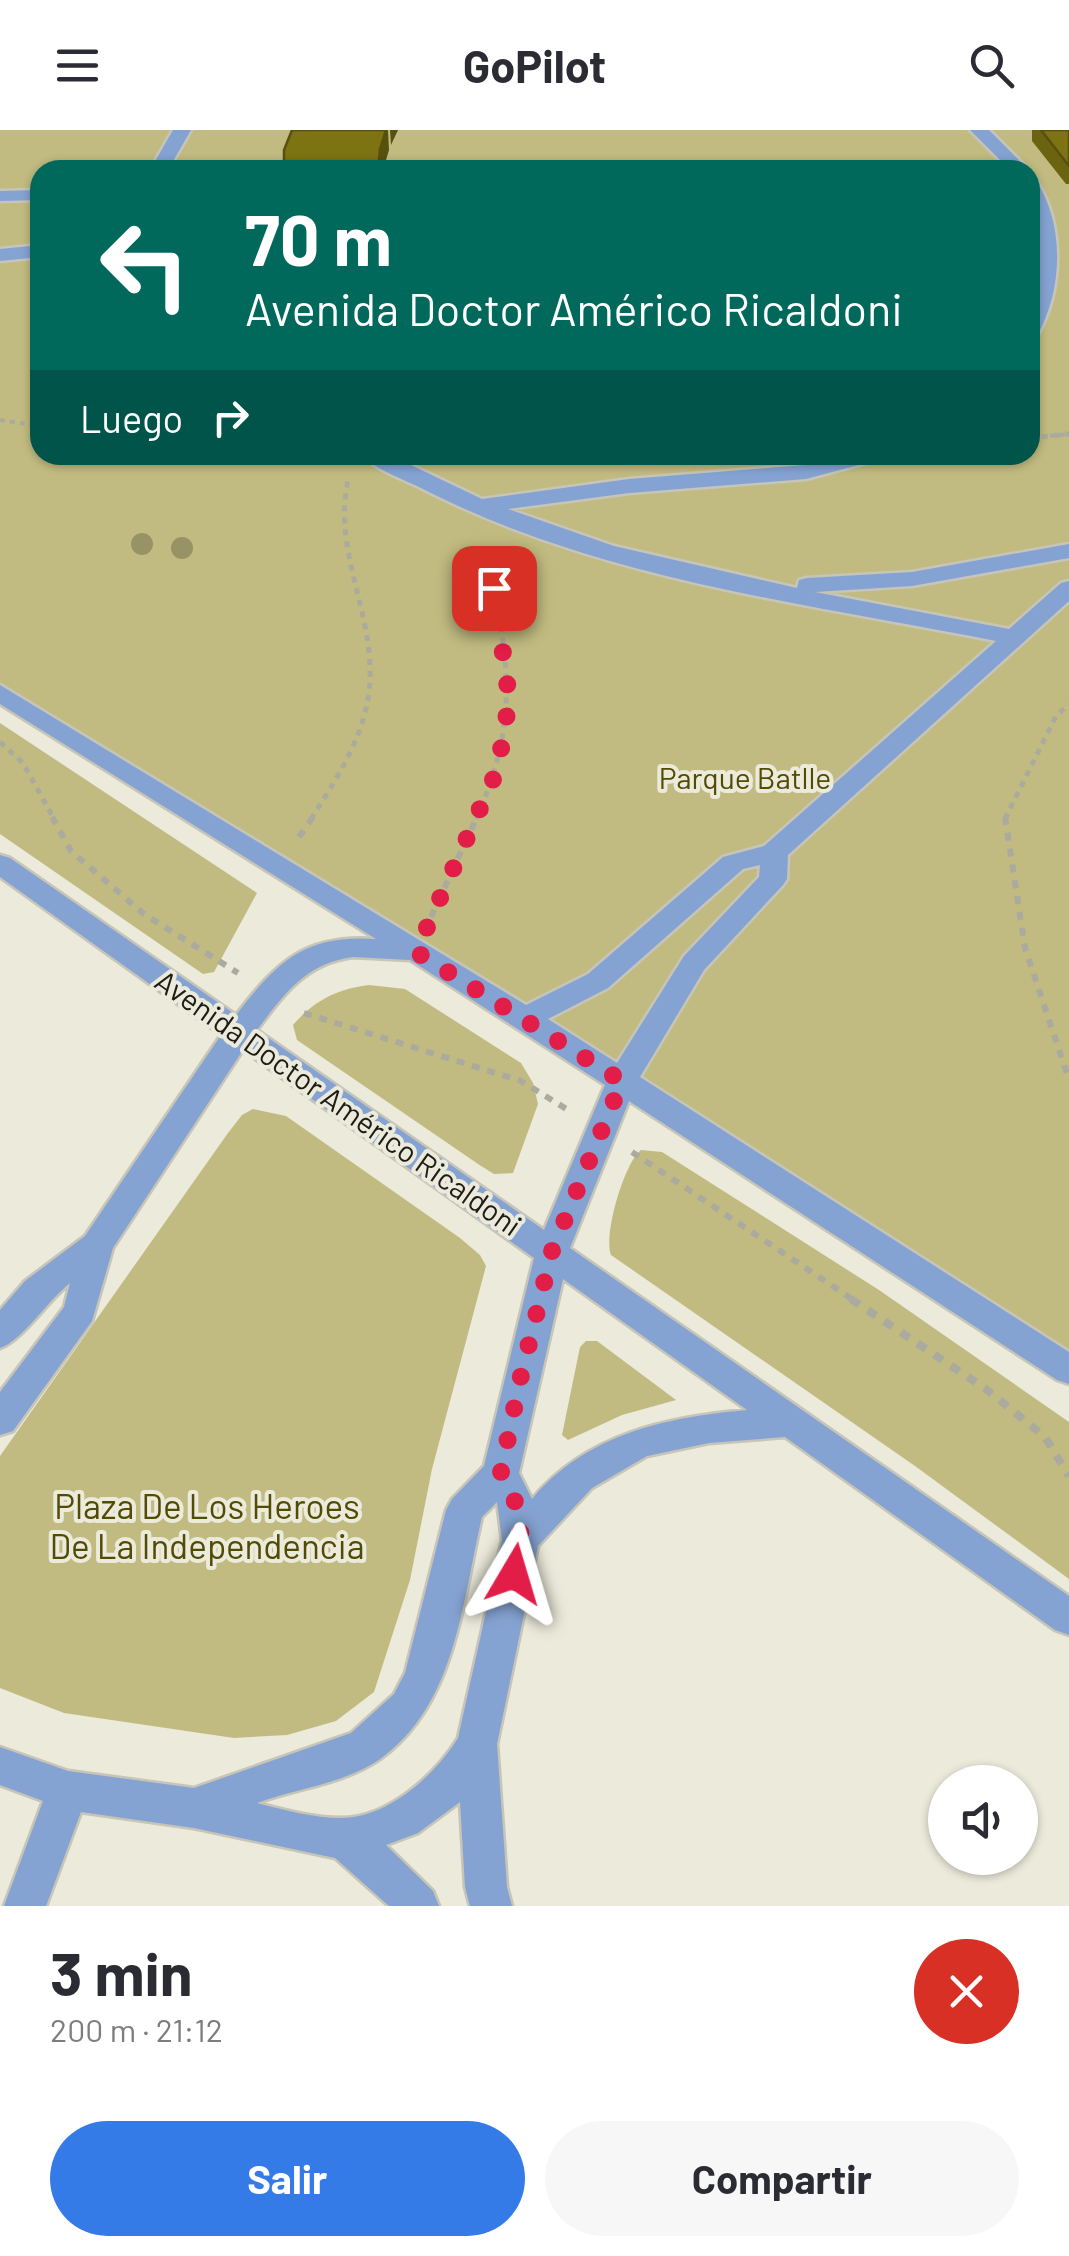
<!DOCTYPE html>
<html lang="es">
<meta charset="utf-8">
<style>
:root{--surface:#fff;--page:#f7f7f7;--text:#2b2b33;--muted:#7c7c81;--accent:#347be8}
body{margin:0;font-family:Barlow,sans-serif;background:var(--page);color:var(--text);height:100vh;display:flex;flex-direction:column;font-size:38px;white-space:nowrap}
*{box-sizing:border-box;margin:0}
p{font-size:32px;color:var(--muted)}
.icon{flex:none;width:55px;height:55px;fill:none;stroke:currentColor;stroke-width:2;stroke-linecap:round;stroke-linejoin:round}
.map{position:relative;height:1776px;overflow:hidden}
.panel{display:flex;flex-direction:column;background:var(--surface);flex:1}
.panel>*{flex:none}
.top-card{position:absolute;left:30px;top:30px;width:1010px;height:305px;border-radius:30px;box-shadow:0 2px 8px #0004;background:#00695c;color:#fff;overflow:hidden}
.controls{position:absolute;left:928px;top:1635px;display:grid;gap:20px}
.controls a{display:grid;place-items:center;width:110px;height:110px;border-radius:50%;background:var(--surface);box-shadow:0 2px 8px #0004;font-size:50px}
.pin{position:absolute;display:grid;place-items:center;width:85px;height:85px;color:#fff;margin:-42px;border-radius:20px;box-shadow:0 5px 15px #0006}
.me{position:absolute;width:110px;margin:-55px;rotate:7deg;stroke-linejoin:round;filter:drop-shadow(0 0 8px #0008)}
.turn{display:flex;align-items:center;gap:35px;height:210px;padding:0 50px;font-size:45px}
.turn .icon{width:130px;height:130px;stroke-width:2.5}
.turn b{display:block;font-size:70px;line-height:85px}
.then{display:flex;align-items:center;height:95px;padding:0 50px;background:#0003;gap:20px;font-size:38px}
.round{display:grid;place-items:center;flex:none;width:105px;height:105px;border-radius:52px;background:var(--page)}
.summary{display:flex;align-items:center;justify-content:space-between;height:170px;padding:0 50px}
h1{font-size:60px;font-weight:700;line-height:75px}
.cta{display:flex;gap:20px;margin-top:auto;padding:20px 50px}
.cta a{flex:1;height:115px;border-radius:60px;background:var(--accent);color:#fff;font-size:40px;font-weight:700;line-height:115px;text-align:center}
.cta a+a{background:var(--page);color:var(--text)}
header{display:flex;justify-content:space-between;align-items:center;height:130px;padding:0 50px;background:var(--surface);font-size:45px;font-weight:700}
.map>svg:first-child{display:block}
.green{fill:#c1bb81;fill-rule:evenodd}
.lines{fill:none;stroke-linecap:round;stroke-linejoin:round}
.minor-casing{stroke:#c6c5b8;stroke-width:5}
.path-far3{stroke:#abaa9e;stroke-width:4;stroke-dasharray:5 5;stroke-linecap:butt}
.path-far2{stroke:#abaa9e;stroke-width:5;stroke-dasharray:6 6;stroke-linecap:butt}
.path-far1{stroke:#abaa9e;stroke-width:6;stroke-dasharray:8 8;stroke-linecap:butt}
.path{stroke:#abaa9e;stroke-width:8;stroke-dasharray:10 10;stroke-linecap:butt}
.minor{fill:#85a3d2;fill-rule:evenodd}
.tree{fill:#979365}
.wall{fill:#6c6310}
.shaded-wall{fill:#58500d}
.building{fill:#7d7313;stroke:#58500d;stroke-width:2.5}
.route{stroke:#e11d48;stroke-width:18;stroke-dasharray:0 32.4}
.labels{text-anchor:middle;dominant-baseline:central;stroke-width:8;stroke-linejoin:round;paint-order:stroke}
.park-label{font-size:30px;fill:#524b04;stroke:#ebeadb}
.street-label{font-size:30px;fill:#1c1b16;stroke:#ebeadb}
.near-park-label{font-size:35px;fill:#524b04;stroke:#ebeadb}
</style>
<header><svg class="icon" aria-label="menu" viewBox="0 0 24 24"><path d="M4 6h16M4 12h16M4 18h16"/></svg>GoPilot<svg class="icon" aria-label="search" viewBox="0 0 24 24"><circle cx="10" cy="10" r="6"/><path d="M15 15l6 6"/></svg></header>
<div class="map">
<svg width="1069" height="1776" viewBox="0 0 1069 1776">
<rect width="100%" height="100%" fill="#ebeadb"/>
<path class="green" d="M0,0H1069V1240L0,563ZM40,40H1030V325H40Z
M0,593L257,763L214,842L203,844L0,704Z
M369,855L405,859L521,933L533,953L538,974L513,1043L494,1044L481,1036L297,910L293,895C315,870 337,859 369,855Z
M253,979L286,986L460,1108L480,1125L486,1136L432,1339L410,1450L374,1562L336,1591L287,1605L234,1608L64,1583L0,1558V1326L228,1003L242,985Z
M641,1020L662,1022L879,1160L1069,1292V1449L915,1336L611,1125C603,1106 624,1033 641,1020Z
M586,1211H597L676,1270L622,1285L568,1310L562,1305L580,1217Z"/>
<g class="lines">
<g class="minor-casing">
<path id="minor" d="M173,0H191L168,40H150Z
M970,0H989L1029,40H1010Z
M1030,49L1036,50C1065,95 1063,160 1037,206L1030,208V173L1038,127Z
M40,60V70L0,71V61Z
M40,115V127L0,131V119Z
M362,325H390L482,369L629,349L805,335L844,325H880L877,330L806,349L629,363L508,379L614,416L797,458L799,450L807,448L912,442L1069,414V428L912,456L815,462L1009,499L1061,453L1069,451V471L788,725L787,749L783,755L704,840L640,947L1069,1222V1254L1057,1250L629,971L570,1118L1069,1466V1505L1055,1500L785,1307L709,1313L647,1326L592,1358L538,1416L497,1614L507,1757L512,1776H470L465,1757L460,1672L418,1703L386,1715L433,1761L439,1776H389L335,1728L194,1698L81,1682L46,1776H4L43,1671L0,1655V1617L68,1641L194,1658L351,1603L394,1564L405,1543L446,1380L452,1369L484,1336L534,1128L243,920L113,1118L92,1191L13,1301L0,1305V1262L64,1177L70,1153C48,1170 22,1211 0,1218V1180L25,1151L85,1106L221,905L0,747V725L10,728L236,885C277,832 304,804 376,809L0,574V555L526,875L588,844L723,727L764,716L996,511C803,473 598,449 421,358C403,349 376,340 362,325ZM760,735L759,747L684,826L617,933L548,889L608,858L743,739ZM353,827L410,830L605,955L544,1100L257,900C284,864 306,833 353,827ZM563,1149L747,1280C667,1287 586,1304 532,1369L519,1343ZM497,1372L502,1410L458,1608C435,1645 388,1688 341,1688C314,1688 284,1680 257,1673C297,1658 344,1654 380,1629C456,1575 462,1472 482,1387Z"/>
</g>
<path class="path-far3" d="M0,290L40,296
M1050,306L1069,304"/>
<path class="path-far2" d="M1030,308L1069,304
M0,612L23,633L54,689
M311,689C338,647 368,601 370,550C373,479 331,418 349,346
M476,689C523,583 506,525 487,417
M1005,689L1056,586L1069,574"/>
<path class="path-far1" d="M52,687L71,721L144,784L238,843
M1005,687L1025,818L1069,950
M299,707L313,687
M431,787L477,687
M304,883L521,951L568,980
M632,1022L855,1171"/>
<path class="path" d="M851,1169L986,1259L1045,1307L1069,1346"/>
<use href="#minor" class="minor"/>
</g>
<g class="tree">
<circle cx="142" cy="414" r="11"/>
<circle cx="182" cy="418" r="11"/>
</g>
<path class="wall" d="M1032,0H1069V54H1066L1032,11Z"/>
<path class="shaded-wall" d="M386,0H388L389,20L383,40H378L380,19Z
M390,0H398L391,15Z"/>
<path class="building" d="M292,0H386L380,19L378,40H284V20Z
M1041,0H1069V36Z"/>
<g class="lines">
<path class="route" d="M494,458L509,567L504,606L495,645L416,822L622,951L552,1121L520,1250L501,1342L518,1378L521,1410L514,1444"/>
</g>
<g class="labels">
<g class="park-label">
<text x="745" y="647">Parque Batlle</text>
</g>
<g class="street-label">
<text transform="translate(339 972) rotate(35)">Avenida Doctor Américo Ricaldoni</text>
</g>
<g class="near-park-label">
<text x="207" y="1375">Plaza De Los Heroes<tspan x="207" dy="40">De La Independencia</tspan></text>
</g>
</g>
</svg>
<div class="controls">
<a><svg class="icon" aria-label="sound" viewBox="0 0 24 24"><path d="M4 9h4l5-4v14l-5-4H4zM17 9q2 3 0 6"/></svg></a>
</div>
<div class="pin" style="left:494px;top:458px;background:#d93025"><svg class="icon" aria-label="arrive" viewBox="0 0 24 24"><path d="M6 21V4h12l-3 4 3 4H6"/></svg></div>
<svg class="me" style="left:514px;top:1444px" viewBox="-20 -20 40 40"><path d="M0-17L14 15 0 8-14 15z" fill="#e11d48" stroke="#fff" stroke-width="4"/></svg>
<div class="top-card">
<div class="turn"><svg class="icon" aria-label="left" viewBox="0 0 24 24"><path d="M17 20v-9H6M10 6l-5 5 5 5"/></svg><div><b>70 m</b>Avenida Doctor Américo Ricaldoni</div></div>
<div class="then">Luego<svg class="icon" aria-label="right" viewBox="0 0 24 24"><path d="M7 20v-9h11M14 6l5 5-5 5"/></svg></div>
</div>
</div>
<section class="panel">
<div class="summary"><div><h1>3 min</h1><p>200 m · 21:12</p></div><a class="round" style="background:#d93025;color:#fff"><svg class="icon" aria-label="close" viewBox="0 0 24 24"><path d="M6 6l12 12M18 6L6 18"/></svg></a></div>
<div class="cta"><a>Salir</a><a>Compartir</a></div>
</section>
